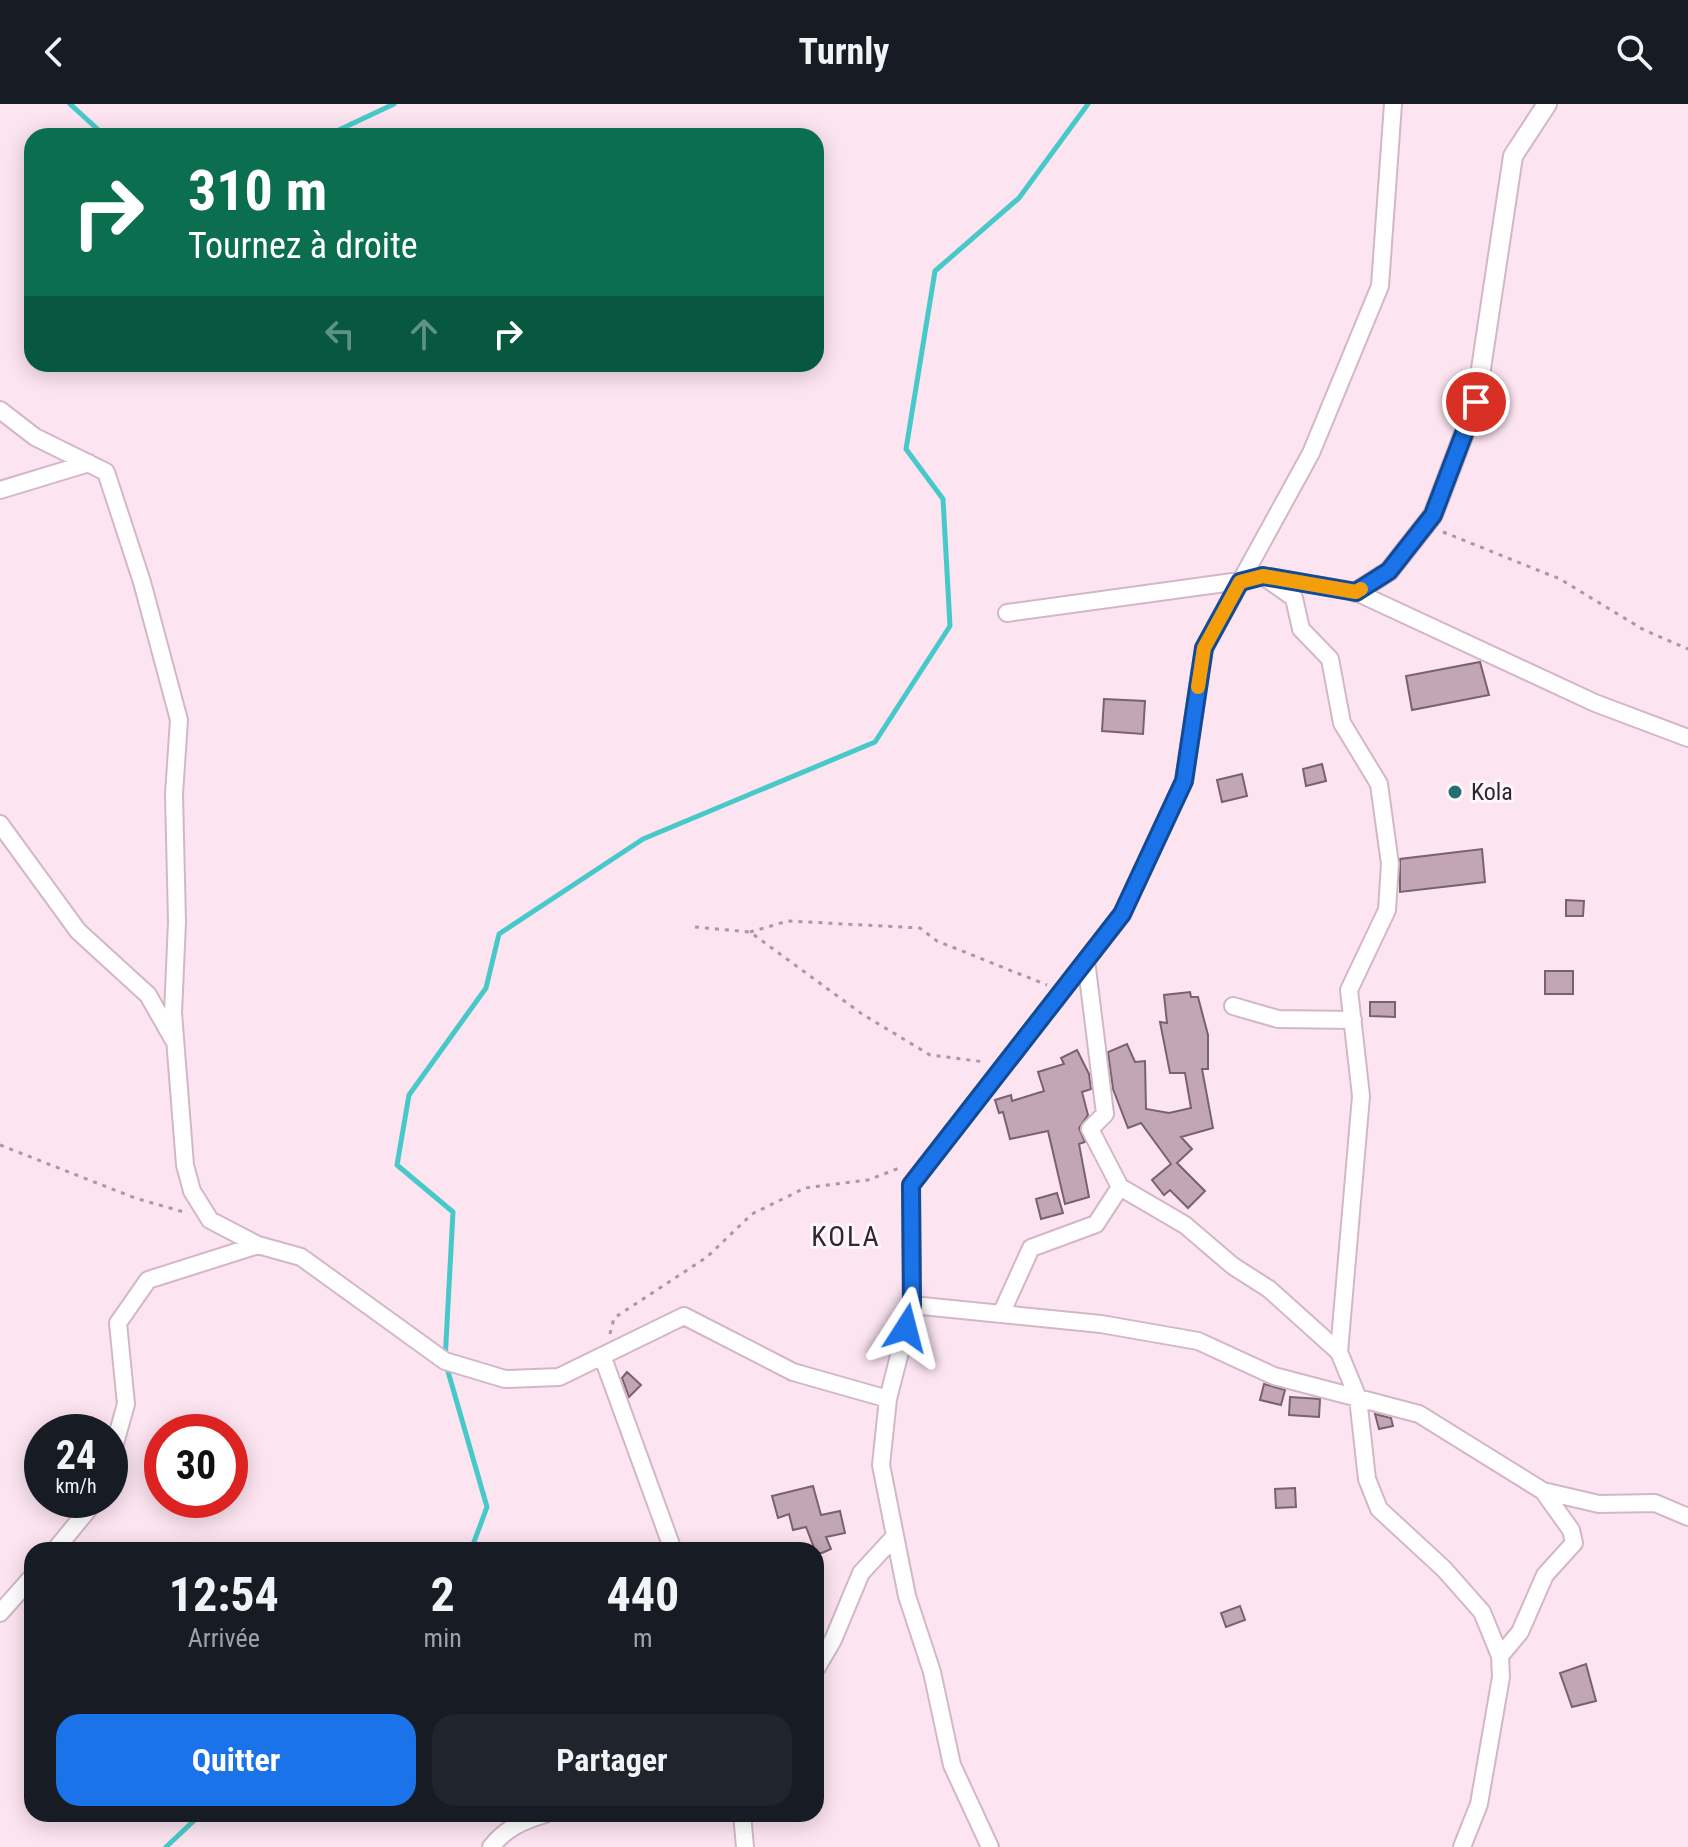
<!DOCTYPE html>
<html lang="fr">
<meta charset="utf-8">
<style>
:root{--surface:#171b24;--page:#20242c;--text:#f1f3f6;--muted:#9ea1a6;--accent:#1a73e8}
body{margin:0;font-family:"Roboto Condensed",sans-serif;background:var(--page);color:var(--text);height:100vh;display:flex;flex-direction:column;font-size:30px;white-space:nowrap}
*{box-sizing:border-box;margin:0}
p{font-size:26px;color:var(--muted)}
.icon{flex:none;width:44px;height:44px;fill:none;stroke:currentColor;stroke-width:2;stroke-linecap:round;stroke-linejoin:round}
.map{position:relative;flex:1;overflow:hidden}
.side{position:absolute;left:24px;top:1438px;width:800px;height:280px;display:flex;flex-direction:column;background:var(--surface);border-radius:24px;box-shadow:0 4px 20px #0003}
.side>*{flex:none}
.hud{position:absolute;left:24px;top:24px;width:800px;height:244px;border-radius:24px;box-shadow:0 4px 20px #0003;background:#0b6e4f;color:#fff;overflow:hidden}
.speed{position:absolute;left:24px;top:1310px;display:flex;gap:16px;font-size:40px;font-weight:700;text-align:center}
.speed>*{display:grid;place-content:center;width:104px;height:104px;border-radius:50%;background:var(--surface);box-shadow:0 4px 20px #0003;line-height:1}
.speed small{font-size:20px;font-weight:400}
.speed .limit{border:12px solid #d22;background:#fff;color:#111}
.pin{position:absolute;display:grid;place-items:center;width:68px;height:68px;color:#fff;margin:-34px;border:4px solid #fff;border-radius:50%;box-shadow:0 2px 8px #0007}
.me{position:absolute;width:88px;margin:-44px;rotate:9deg;stroke-linejoin:round;filter:drop-shadow(0 0 6px #0008)}
.turn{display:flex;align-items:center;gap:28px;height:168px;padding:0 32px;font-size:36px}
.turn .icon{width:104px;height:104px;stroke-width:2.5}
.turn b{display:block;font-size:56px;line-height:68px}
.lanes{display:flex;align-items:center;height:76px;padding:0 32px;background:#0003;justify-content:center;gap:40px;direction:ltr}
.lanes .off{opacity:.35}
.eta{display:flex;justify-content:space-evenly;align-items:center;height:136px;text-align:center}
.eta b{font-size:48px;font-weight:700;line-height:56px}
.button{display:flex;gap:16px;margin-top:auto;padding:16px 32px}
.button a{flex:1;height:92px;border-radius:24px;background:var(--accent);color:#fff;font-size:32px;font-weight:700;line-height:92px;text-align:center}
.button a+a{background:var(--page);color:var(--text)}
header{display:flex;justify-content:space-between;align-items:center;height:104px;padding:0 32px;background:var(--surface);font-size:36px;font-weight:700}
.map>svg:first-child{display:block}
.lines{fill:none;stroke-linecap:round;stroke-linejoin:round}
.stream{stroke:#48c9c9;stroke-width:5}
.building{fill:#c2a6b6;stroke:#7a616f;stroke-width:2}
.minor-casing{stroke:#d3b7c6;stroke-width:20}
.tertiary-casing{stroke:#d3b7c6;stroke-width:22}
.path{stroke:#aa98a2;stroke-width:3;stroke-dasharray:4 6;stroke-linecap:butt}
.minor{stroke:#fff;stroke-width:16}
.tertiary{stroke:#fff;stroke-width:18}
.route-casing{stroke:#114b97;stroke-width:20}
.route{stroke:#1a73e8;stroke-width:14}
.slow{stroke:#f59e0b;stroke-width:14}
.poi-dot{fill:#246f6f;stroke:#fdf7fb;stroke-width:3}
.labels{text-anchor:middle;dominant-baseline:central;stroke-width:6;stroke-linejoin:round;paint-order:stroke}
.poi-label{font-size:24px;fill:#31262c;stroke:#fdf7fb;text-anchor:start}
.quarter-label{font-size:28px;letter-spacing:2px;fill:#31262c;stroke:#fdf7fb}
</style>
<header><svg class="icon" aria-label="back" viewBox="0 0 24 24"><path d="M15 5l-7 7 7 7"/></svg>Turnly<svg class="icon" aria-label="search" viewBox="0 0 24 24"><circle cx="10" cy="10" r="6"/><path d="M15 15l6 6"/></svg></header>
<div class="map">
<svg width="1688" height="1743" viewBox="0 0 1688 1743">
<rect width="100%" height="100%" fill="#fce4f1"/>
<g class="lines">
<path class="stream" d="M70,0L105,32
M326,32L394,0
M471,1446L487,1403L445,1257L453,1108L397,1061L409,991L486,884L499,830L643,735L875,638L950,522L943,395L906,345L935,167L1019,94L1088,0
M166,1743L201,1710"/>
</g>
<path class="building" d="M1480,558L1489,591L1412,606L1406,572Z
M1104,595L1145,597L1143,630L1102,627Z
M1322,660L1326,677L1306,682L1303,665Z
M1242,670L1247,692L1222,698L1217,676Z
M1482,745L1485,778L1400,788V755Z
M1566,796L1584,797L1583,812H1566Z
M1545,867H1573V890H1545Z
M1190,888L1191,893H1198L1208,931V965H1202L1213,1024L1181,1033L1192,1045L1177,1059L1205,1087L1188,1104L1170,1086L1164,1091L1152,1076L1171,1060L1141,1019L1128,1024L1113,985L1108,948L1127,940L1135,958L1145,957L1146,1005L1169,1009L1191,1004L1185,969H1170L1160,918L1167,919L1164,891Z
M1370,898H1395V913L1370,912Z
M1077,946L1089,970L1091,985L1082,988L1088,1011L1079,1024L1085,1038L1079,1040L1089,1093L1065,1100L1048,1027L1010,1035L1003,1008L999,1009L995,996L1011,991L1012,997L1044,987L1038,968L1064,960L1061,954Z
M1057,1089L1063,1109L1041,1115L1036,1095Z
M627,1268L641,1281L629,1293L622,1274Z
M1264,1280L1285,1286L1281,1301L1260,1296Z
M1290,1293L1320,1295L1319,1313L1289,1311Z
M1375,1310L1391,1314L1393,1322L1379,1325Z
M813,1382L821,1411L840,1407L845,1429L826,1433L831,1445L822,1449H816L806,1423L793,1426L789,1410L778,1414L772,1392Z
M1295,1384L1296,1403L1276,1404L1275,1385Z
M1240,1502L1245,1516L1226,1523L1221,1509Z
M1586,1560L1596,1597L1572,1603L1560,1569Z"/>
<g class="lines">
<g class="minor-casing">
<path id="minor" d="M0,306L35,333L106,368L142,478L179,616L174,690L177,818L173,909L185,1061L192,1087L210,1116L258,1141
M0,386L89,359
M1263,472L1294,494L1301,525L1330,555L1342,619L1379,680L1390,760L1387,806L1349,886L1361,992L1339,1248
M1269,473L1356,488L1595,599L1688,634
M1007,509L1247,476
M0,720L78,827L148,891L173,935
M1233,902L1278,915L1353,916
M1120,1083L1185,1121L1233,1162L1269,1185L1339,1248L1358,1294L1367,1375L1379,1405L1444,1465L1482,1508L1500,1552L1501,1573L1479,1700L1462,1743
M912,1201L1101,1220L1198,1237L1274,1272L1419,1310L1543,1387L1599,1400L1655,1399L1688,1413
M1001,1210L1031,1144L1096,1120L1120,1083L1090,1025L1105,1010L1086,856
M603,1254L673,1446
M110,1357L126,1300L118,1219L148,1176L258,1141L301,1153L445,1257L505,1275L559,1273L684,1212L793,1268L888,1295
M55,1446L96,1396
M0,1509L32,1473
M1500,1552L1520,1528L1545,1471L1574,1439L1571,1426L1543,1387
M816,1565L833,1536L861,1469L895,1432
M742,1710L745,1743
M491,1743C506,1724 522,1717 545,1710
M990,1743L952,1661L932,1568L907,1492L881,1361L888,1295L912,1201L911,1081L1122,810L1184,677L1204,544L1311,349L1380,182L1393,0"/>
</g>
<g class="tertiary-casing">
<path id="tertiary" d="M1356,488L1389,467L1433,411L1476,298L1513,52L1547,0"/>
</g>
<path class="path" d="M1443,428L1560,475L1644,526L1688,545
M695,823L750,828L862,910L930,951L985,958
M750,828L788,817L920,824L937,837L1047,881
M0,1041L135,1094L184,1108
M610,1230L614,1214L707,1153L752,1110L805,1084L868,1076L902,1063"/>
<use href="#minor" class="minor"/>
<use href="#tertiary" class="tertiary"/>
</g>
<g class="lines">
<g class="route-casing">
<path id="route" d="M906,1224L912,1201L911,1081L1122,810L1184,677L1204,544L1240,478L1263,472L1356,488L1389,467L1433,411L1476,298"/>
</g>
<use href="#route" class="route"/>
<path class="slow" d="M1198,583L1204,544L1240,478L1263,472L1356,488L1361,485"/>
</g>
<circle class="poi-dot" cx="1455" cy="688" r="8"/>
<g class="labels">
<g class="poi-label">
<text x="1471" y="688">Kola</text>
</g>
<g class="quarter-label">
<text x="846" y="1132">KOLA</text>
</g>
</g>
</svg>
<div class="speed"><div>24<small>km/h</small></div><div class="limit">30</div></div>
<div class="pin" style="left:1476px;top:298px;background:#d93025"><svg class="icon" aria-label="arrive" viewBox="0 0 24 24"><path d="M6 21V4h12l-3 4 3 4H6"/></svg></div>
<svg class="me" style="left:906px;top:1224px" viewBox="-20 -20 40 40"><path d="M0-17L14 15 0 8-14 15z" fill="#1a73e8" stroke="#fff" stroke-width="4"/></svg>
<div class="hud">
<div class="turn"><svg class="icon" aria-label="right" viewBox="0 0 24 24"><path d="M7 20v-9h11M14 6l5 5-5 5"/></svg><div><b>310 m</b>Tournez à droite</div></div>
<div class="lanes"><svg class="icon off" aria-label="left" viewBox="0 0 24 24"><path d="M17 20v-9H6M10 6l-5 5 5 5"/></svg><svg class="icon off" aria-label="ahead" viewBox="0 0 24 24"><path d="M12 20V5M6 11l6-6 6 6"/></svg><svg class="icon" aria-label="right" viewBox="0 0 24 24"><path d="M7 20v-9h11M14 6l5 5-5 5"/></svg></div>
</div>
<section class="side">
<div class="eta">
<div><b>12:54</b><p>Arrivée</p></div>
<div><b>2</b><p>min</p></div>
<div><b>440</b><p>m</p></div>
</div>
<div class="button"><a>Quitter</a><a>Partager</a></div>
</section>
</div>
